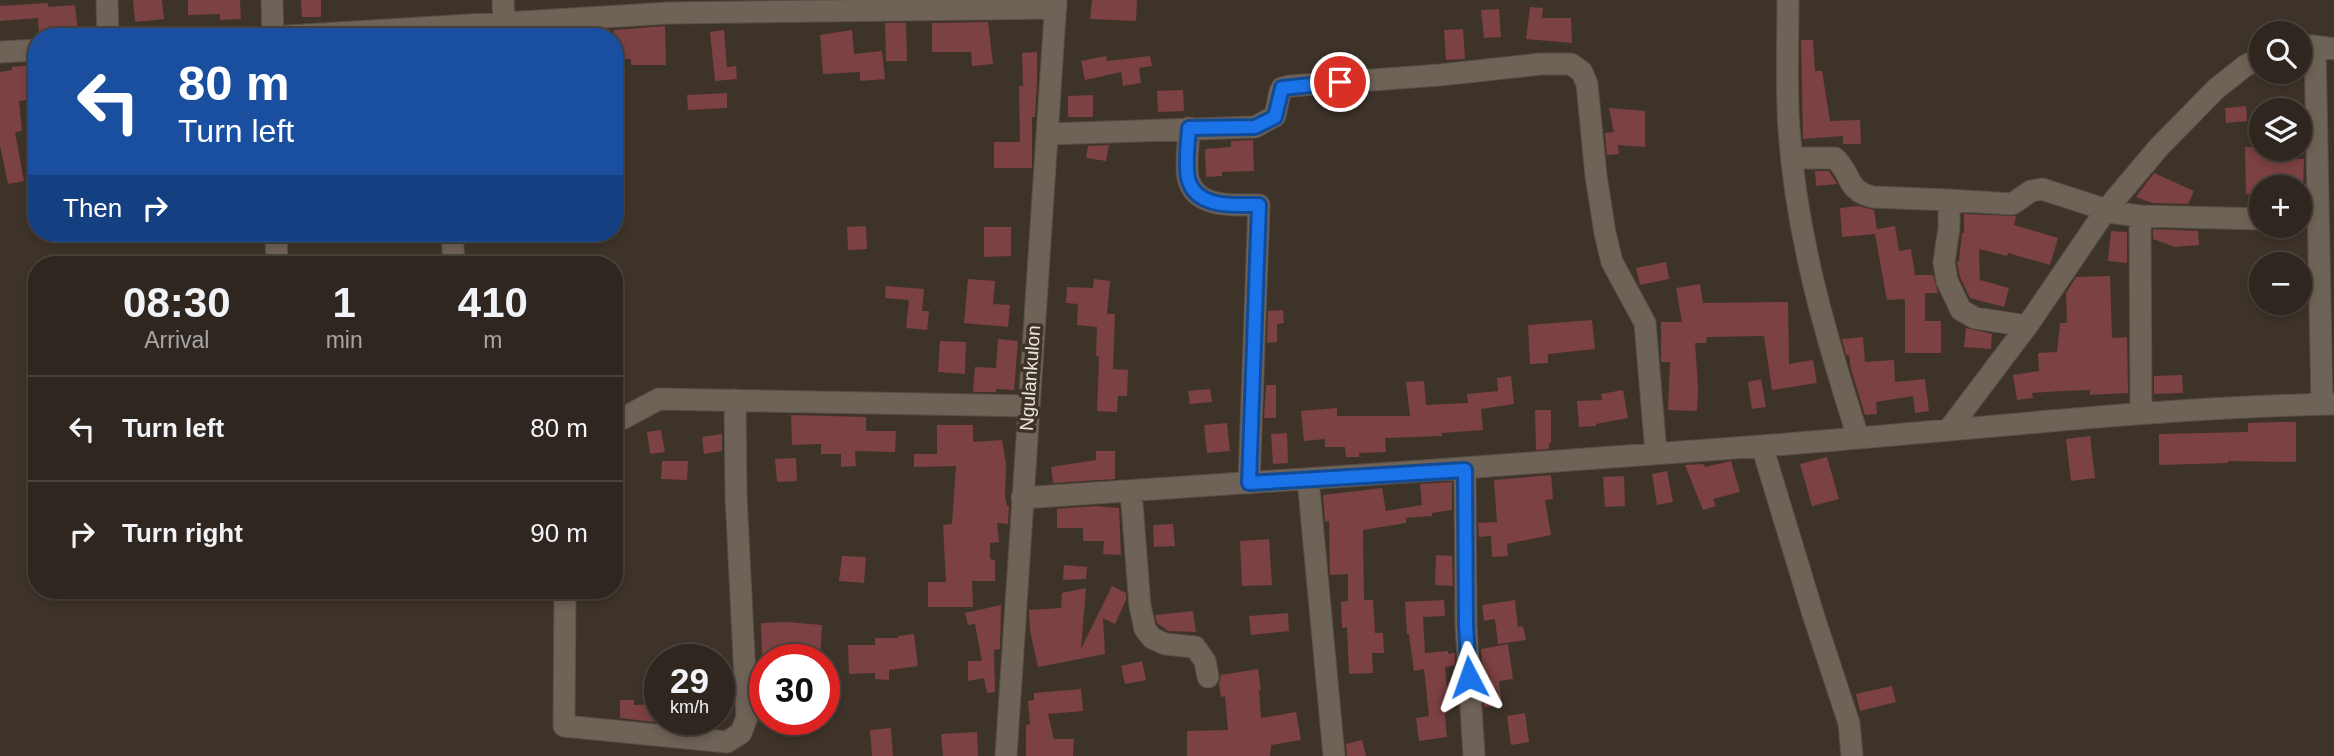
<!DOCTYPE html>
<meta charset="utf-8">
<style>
:root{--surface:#2e261f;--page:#3a322c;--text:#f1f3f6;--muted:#a7a5a4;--line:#49433d}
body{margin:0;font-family:Arial,sans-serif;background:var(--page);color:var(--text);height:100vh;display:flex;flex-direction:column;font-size:26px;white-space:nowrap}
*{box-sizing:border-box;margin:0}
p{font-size:23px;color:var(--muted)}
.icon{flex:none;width:38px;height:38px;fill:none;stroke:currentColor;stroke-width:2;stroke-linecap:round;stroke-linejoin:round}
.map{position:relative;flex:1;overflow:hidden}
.sheet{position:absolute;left:28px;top:256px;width:595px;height:343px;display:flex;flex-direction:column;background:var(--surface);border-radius:28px;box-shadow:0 4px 10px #0003,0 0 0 2px var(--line)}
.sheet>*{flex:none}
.top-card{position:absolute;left:28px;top:28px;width:595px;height:214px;border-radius:28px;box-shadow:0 4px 10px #0003,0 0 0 2px var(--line);background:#1a4fa0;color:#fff;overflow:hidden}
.buttons{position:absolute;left:2249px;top:21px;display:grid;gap:14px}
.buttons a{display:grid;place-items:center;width:63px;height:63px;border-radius:50%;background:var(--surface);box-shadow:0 4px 10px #0003,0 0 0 2px var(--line);font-size:35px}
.speed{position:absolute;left:644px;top:644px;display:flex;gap:14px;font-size:35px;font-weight:700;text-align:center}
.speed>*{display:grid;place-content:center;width:91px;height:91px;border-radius:50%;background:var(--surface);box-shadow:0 4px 10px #0003,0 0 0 2px var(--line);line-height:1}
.speed small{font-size:18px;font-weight:400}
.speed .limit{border:10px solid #d22;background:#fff;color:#111}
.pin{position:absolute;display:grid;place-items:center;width:60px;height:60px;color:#fff;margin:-30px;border:4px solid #fff;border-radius:50%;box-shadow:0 2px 7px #0007}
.me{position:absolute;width:77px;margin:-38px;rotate:356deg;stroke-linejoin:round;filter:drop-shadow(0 0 5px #0008)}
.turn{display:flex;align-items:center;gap:24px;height:147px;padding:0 35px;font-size:32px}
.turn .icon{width:91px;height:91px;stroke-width:2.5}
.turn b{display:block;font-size:49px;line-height:60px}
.then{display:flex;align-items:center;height:66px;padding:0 35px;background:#0003;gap:14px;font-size:26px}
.eta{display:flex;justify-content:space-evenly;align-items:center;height:119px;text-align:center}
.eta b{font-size:42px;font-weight:700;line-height:49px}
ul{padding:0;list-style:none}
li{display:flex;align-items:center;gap:21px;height:105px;padding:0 35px;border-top:2px solid var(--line)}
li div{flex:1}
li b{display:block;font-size:26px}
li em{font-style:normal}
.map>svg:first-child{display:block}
.building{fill:#7c4142}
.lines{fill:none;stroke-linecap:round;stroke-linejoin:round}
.minor-casing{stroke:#584f46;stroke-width:23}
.minor{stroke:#6f6257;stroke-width:21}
.route-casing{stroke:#114b97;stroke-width:18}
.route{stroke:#1a73e8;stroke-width:12}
.labels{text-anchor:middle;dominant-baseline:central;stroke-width:7;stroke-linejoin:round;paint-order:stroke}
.street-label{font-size:19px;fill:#eae3dc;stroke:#3e3329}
</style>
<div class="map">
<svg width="2334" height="756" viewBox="0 0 2334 756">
<rect width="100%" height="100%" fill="#3e3329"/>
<path class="building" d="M133,0H162L164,19L135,22Z
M188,0H240L241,19L220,20V14L188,15Z
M301,0H321V17H302Z
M1092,0H1137L1136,21L1090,19Z
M48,3V7L75,5L78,32L39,35L38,18L0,21V6Z
M1530,7L1543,8L1542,18H1571L1572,43L1526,39Z
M1499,9L1501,37L1484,38L1481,10Z
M988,22L993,64L972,66L971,52H932V23Z
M885,23H906L907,61H886Z
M665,26L666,65H631V59L614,60V30Z
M1463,29L1465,59L1446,60L1444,30Z
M724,30L727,67L736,66L737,79L715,81L710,32Z
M852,30L854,54L882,51L885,79L860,81V72L823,74L820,35Z
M1801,40H1813L1815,71H1822L1830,121L1860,120L1861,144H1843V136L1803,139Z
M1037,52V82L1035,117H1032V168H994V142H1020L1019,86H1023L1022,53Z
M1106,56L1107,61L1150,56L1152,66L1139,68L1141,83L1123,86L1121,72L1085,80L1081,61Z
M31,65L35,99L19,101L22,131L15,132L24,181L8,184L0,145V72L12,70V67Z
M1183,90L1184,111L1158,112L1157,91Z
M727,93V108L688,110L687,95Z
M1093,95V117H1068V96Z
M2246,106L2247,121L2226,123L2225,108Z
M1609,108L1645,111V147L1618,145L1619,154L1607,155L1605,133L1614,132Z
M1253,140L1254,171L1222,172V176L1206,177L1205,149L1231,147V141Z
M1109,145L1106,161L1086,158L1088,146Z
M2245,147L2285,149L2286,159H2304L2303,186L2261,187V194H2246Z
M1815,171H1829L1837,184L1816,186Z
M2154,173L2194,191L2188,204L2152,203L2136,197Z
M1859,206L1874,210L1877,229L1895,226L1899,251L1911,249L1915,275H1933L1938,293H1925V321H1941V353H1905V299L1887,300L1875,234L1842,237L1840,208Z
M1964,214L2016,216L2014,225L2058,238L2050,265L2008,253L2007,256L1979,249L1980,280L2009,288L2004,307L1970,298L1960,277L1957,262L1959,261L1962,233H1964Z
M866,226L867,249L848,250L847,227Z
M984,227H1011V256L984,257Z
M2153,229L2198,231L2199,245L2175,247L2153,239Z
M2111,231L2127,232V263L2108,261Z
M1666,262L1669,279L1640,285L1636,268Z
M2110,276L2112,338L2127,337L2128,393L2090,395V390L2061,391L2032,393L2033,398L2017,400L2013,375L2039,371L2038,353L2057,352L2060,323H2067L2066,293L2076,277Z
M968,279L995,281L993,304L1010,305L1008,327L964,323Z
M1094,279L1110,281L1107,314H1115L1113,369L1128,370L1127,396H1118L1117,412L1097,411L1099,357L1096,356L1097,327L1077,325L1078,304L1066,303L1067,287L1093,288Z
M1700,284L1703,303L1788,302L1789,364L1813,360L1817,383L1772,390L1764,336L1707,337L1706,343H1695L1698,387L1697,411L1668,410L1670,362H1661V322H1682L1676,288Z
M886,286L924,289L922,311H929L927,330L906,328L909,300L885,298Z
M1283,310L1284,323L1277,324V342L1267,343L1268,311Z
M1592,320L1595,349L1548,354V363L1530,364L1528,325Z
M1966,328L1992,334L1991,349L1964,347Z
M1863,337L1865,362L1894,360L1895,382L1925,379L1929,411L1915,413L1913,396L1876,402L1877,414L1865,415L1851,369L1849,355H1846L1842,339Z
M998,339L1018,341L1014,390L996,389V392H973L975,367L996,368Z
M940,341L966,342L965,374L938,372Z
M2182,375L2183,393L2154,394V376Z
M1511,376L1514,404L1481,409L1483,430L1442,433V436L1385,438L1386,452L1359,453V457H1346L1345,447H1325V439L1304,441L1301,411L1337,408V416H1410L1406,382L1424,381L1426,405L1468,403L1467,394L1498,391L1497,378Z
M1761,379L1766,407L1752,409L1748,382Z
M1266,385H1276V418H1264Z
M1210,389L1212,402L1190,404L1188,391Z
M1623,390L1628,418L1596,424V426L1579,427L1577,401L1602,400L1601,394Z
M1535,410H1551V443H1549V449L1536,450Z
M791,415L866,417V431H896L895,452L855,451L856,466L841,467V454H821V444L792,445Z
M2279,422H2296V462L2228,461V463L2159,465V434L2248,432V423Z
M1227,423L1230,451L1207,453L1204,425Z
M937,425H973V442L1002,440L1006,464L1005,497L1007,506H1009L1008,524L997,523L999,542L990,543V559L995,560V581H972L973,607H928V582H946L943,525L952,524L956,466L914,467V454H937Z
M661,430L665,452L650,454L647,432Z
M1287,433L1288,463L1273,464L1271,434Z
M722,434V451L704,454L702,437Z
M2090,436L2095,478L2071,481L2066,439Z
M1096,451H1115V479L1053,483L1051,467L1096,460Z
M1827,457L1839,499L1812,506L1800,464Z
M796,458L797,481L777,482L775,459Z
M662,461H688L687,480L661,479Z
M1731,461L1740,492L1713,499L1716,506L1703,510L1685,465L1704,464L1705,467Z
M1667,471L1673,502L1657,505L1652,474Z
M1551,475L1553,499L1545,500L1551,535L1507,544L1508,556L1492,557L1491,536L1479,537L1478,523L1497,522L1494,480Z
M1624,476L1625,506L1605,507L1603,477Z
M1452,482V510L1432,513V516L1406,518V523L1363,530L1364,600H1373L1375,633H1383L1384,653H1372L1373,673L1349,674L1347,627L1342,628L1341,602L1348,601V574L1330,575L1329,521L1325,522L1323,495L1382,488L1386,511L1422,505L1420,484Z
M1095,506L1119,508L1121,555L1103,554L1104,541H1083V528H1057V509Z
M1173,524L1175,546L1154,547L1153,525Z
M1269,539L1272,585L1242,586L1240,541Z
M1436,555L1452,556L1453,586L1435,585Z
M842,556L866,557L864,583L839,581Z
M1064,565L1087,567L1086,579L1063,580Z
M1112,586L1126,593V600L1115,624L1103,618L1105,654L1038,667L1030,631L1029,610L1061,608L1062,593L1086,588L1081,649Z
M1444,600L1445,616L1423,617L1425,653L1448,651V654L1455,653V665L1445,667L1448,697L1443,698L1447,737L1419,741L1416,718L1429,716L1424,669L1414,671L1409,634H1407L1405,602Z
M1515,600L1518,627L1523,626L1526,640L1498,644L1495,619L1484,621L1482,605Z
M1001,605L1000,649L994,650L995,692L987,693L984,678L968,681V661H982L975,624L968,625L965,613Z
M1193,611L1196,632L1168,631L1157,623L1155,615Z
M1288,613L1289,631L1251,635L1249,616Z
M787,622L822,625L820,660H791V654H762L761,623Z
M914,634L918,666L889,670V680L875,679V673L849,674L848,645H875V638H898V636Z
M1508,644L1513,679L1499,681L1502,705L1484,707L1481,649Z
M1142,661L1146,680L1125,684L1121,666Z
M1258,669L1261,690H1259L1261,718L1296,712L1301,740L1271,745L1270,756H1187V731L1228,730L1225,696L1221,697L1219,684L1221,675Z
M1892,686L1896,702L1860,711L1856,694Z
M1081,689L1083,711L1048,714L1054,739H1074L1073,756H1026V725L1030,724L1028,701L1034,700V693Z
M620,700H634V705L654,704V722L620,718Z
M1525,713L1529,742L1511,745L1507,716Z
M891,728L893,756H872L870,730Z
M977,732L978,756H943L941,734Z
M1362,740L1366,756H1347L1346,744Z"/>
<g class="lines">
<g class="minor-casing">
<path id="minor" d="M107,0L108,37
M272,0L273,37
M503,0L504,22
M1788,0C1788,43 1786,86 1789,129C1796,235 1826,337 1858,437
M272,37L669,13L1056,8
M2300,46H2315L2334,49
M2315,46L2322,404
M0,52L37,50
M1189,128C1189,144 1185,163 1188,178C1195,209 1235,205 1259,205L1249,483
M1048,134L1255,127L1275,116L1280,92L1282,88L1290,86L1440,75L1541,64H1571L1582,72L1587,84L1596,176L1605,233L1612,262L1645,323L1656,453
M1792,158H1835C1852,174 1846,191 1873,197L1949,200V228L1944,262L1947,281L1961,310L1975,318L2027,326
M1949,200L2012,204L2031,191L2042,189L2116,213L2140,216L2261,219
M2140,216L2141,412
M276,233L277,264
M452,233L454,264
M614,423L659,399L1028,406
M1950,428L2027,326L2106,210L2159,147L2216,89L2245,66L2261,58
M1762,446L1813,614L1842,702L1849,723L1852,756
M1465,470L1466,625L1474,756
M1308,479L1334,756
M1131,491L1140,606L1145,629L1152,638L1165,644L1195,647L1205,661L1208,677
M1022,498C1268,482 1515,465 1761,446C1952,432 2142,408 2334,404
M565,590L564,726L727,742L741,733L747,717L736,496L735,400
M1006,756L1056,0"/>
</g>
<use href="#minor" class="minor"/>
</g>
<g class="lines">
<g class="route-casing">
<path id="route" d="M1340,82L1282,88L1275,117L1255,127L1189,128C1188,144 1185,163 1188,178C1195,209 1235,205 1259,205L1249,483L1465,470L1466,625L1469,677"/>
</g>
<use href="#route" class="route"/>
</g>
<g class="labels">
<g class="street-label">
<text transform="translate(1030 378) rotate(-86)">Ngulankulon</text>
</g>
</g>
</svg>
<div class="buttons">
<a><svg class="icon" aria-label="search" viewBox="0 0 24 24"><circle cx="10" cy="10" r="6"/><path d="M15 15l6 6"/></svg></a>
<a><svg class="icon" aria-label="layers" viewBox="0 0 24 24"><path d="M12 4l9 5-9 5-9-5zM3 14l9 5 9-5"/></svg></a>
<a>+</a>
<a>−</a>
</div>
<div class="speed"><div>29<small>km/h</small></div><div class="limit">30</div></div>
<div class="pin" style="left:1340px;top:82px;background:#d93025"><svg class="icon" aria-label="arrive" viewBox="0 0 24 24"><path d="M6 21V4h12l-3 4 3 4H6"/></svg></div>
<svg class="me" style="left:1469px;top:677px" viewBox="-20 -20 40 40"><path d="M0-17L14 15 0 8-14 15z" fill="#1a73e8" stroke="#fff" stroke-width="4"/></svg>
<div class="top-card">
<div class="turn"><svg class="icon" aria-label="left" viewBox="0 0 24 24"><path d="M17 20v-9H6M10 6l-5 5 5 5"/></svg><div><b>80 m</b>Turn left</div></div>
<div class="then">Then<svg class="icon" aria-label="right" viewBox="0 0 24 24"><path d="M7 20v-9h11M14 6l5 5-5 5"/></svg></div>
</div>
<section class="sheet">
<div class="eta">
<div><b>08:30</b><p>Arrival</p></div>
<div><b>1</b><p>min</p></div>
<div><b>410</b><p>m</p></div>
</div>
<ul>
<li><svg class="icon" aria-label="left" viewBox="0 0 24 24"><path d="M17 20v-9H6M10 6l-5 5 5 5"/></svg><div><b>Turn left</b></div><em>80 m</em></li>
<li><svg class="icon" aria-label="right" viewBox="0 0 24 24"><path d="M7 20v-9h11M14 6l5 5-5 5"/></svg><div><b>Turn right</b></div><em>90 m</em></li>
</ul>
</section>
</div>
